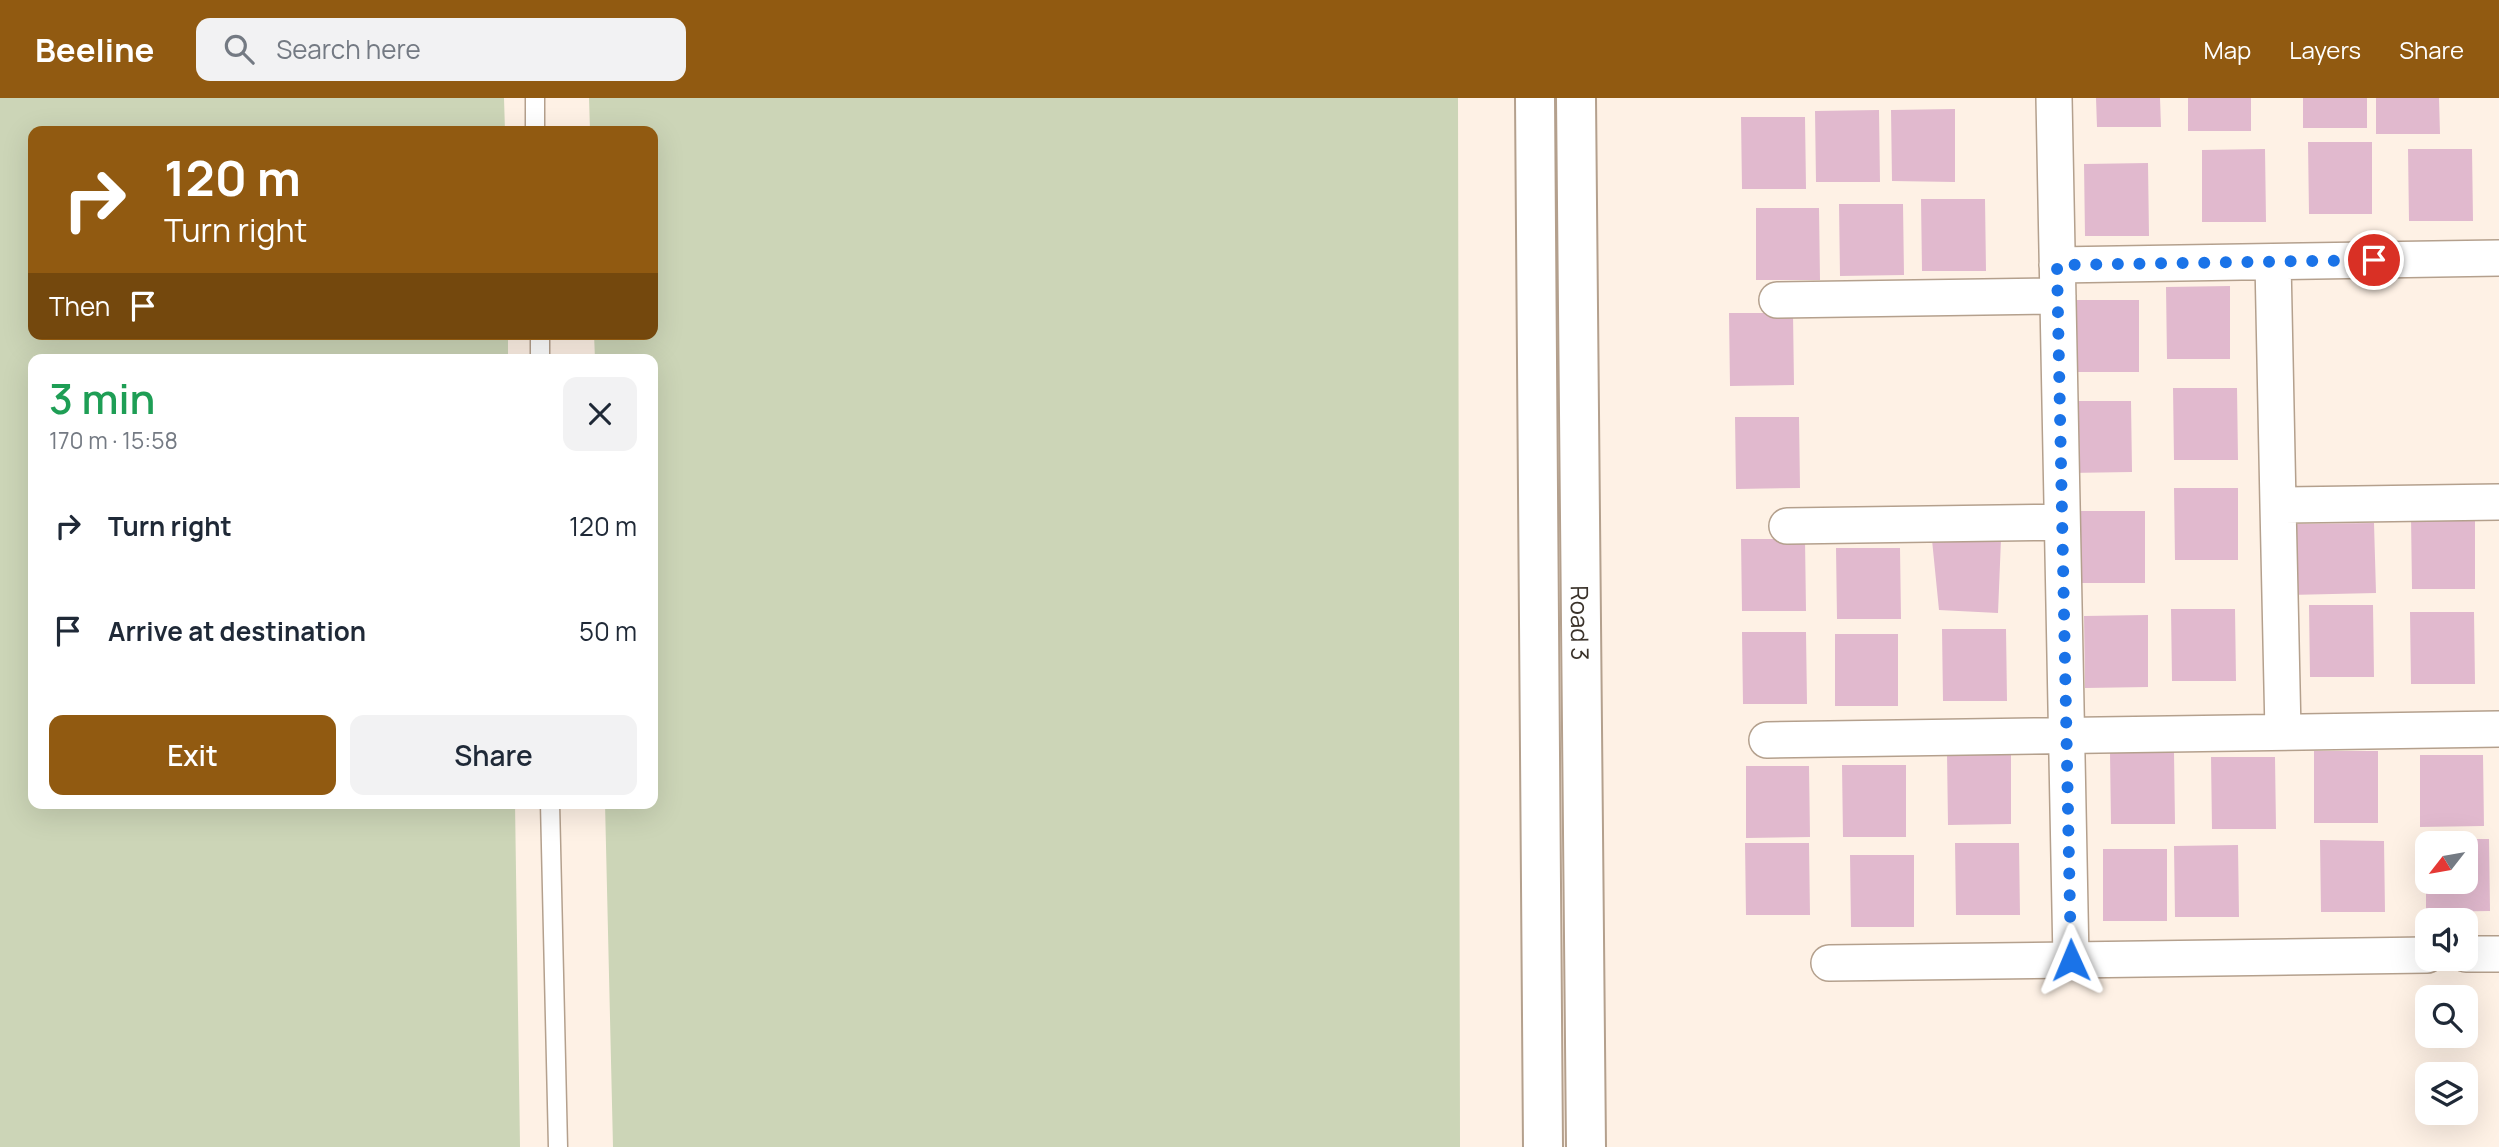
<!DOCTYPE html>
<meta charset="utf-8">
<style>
:root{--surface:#fff;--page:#f2f2f3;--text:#1f2937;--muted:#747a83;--accent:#915a11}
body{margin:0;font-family:Manrope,sans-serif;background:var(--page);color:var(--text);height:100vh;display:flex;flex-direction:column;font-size:26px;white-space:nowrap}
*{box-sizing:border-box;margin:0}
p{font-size:23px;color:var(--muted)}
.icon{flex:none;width:38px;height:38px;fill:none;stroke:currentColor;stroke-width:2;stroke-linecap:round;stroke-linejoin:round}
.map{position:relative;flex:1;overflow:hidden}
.drawer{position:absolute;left:28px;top:256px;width:630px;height:455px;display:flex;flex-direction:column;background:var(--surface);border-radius:14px;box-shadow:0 7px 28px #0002}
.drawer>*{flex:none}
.guide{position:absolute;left:28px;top:28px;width:630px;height:214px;border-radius:14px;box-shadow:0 7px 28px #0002;background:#915a11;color:#fff;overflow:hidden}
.needle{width:46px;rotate:239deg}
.tools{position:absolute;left:2415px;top:733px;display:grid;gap:14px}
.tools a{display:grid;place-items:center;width:63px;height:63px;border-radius:14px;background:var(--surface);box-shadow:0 7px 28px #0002;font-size:35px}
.pin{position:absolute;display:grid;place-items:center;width:60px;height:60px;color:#fff;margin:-30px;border:4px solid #fff;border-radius:50%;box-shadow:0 2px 7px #0007}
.me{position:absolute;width:77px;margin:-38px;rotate:359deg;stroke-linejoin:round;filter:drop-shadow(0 0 5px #0008)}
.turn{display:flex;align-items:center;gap:24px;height:147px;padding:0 21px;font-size:32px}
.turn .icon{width:91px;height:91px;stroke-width:2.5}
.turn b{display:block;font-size:49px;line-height:60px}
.then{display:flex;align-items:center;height:66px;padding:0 21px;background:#0003;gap:14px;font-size:26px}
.round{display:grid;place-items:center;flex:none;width:74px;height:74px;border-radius:14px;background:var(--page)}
.summary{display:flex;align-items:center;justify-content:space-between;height:119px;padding:0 21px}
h1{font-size:42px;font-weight:600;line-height:52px;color:#1e9e55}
.button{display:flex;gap:14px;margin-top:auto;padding:14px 21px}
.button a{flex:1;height:80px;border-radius:14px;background:var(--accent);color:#fff;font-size:28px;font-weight:600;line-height:80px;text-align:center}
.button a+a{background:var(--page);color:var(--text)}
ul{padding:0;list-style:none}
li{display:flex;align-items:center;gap:21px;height:105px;padding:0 21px}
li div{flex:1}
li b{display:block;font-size:26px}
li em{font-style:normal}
header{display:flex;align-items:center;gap:42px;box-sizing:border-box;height:98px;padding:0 35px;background:var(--accent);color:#fff}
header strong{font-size:33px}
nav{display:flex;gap:38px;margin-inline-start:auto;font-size:24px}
.search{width:490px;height:63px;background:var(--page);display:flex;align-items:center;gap:18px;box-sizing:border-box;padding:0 24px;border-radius:14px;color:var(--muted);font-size:26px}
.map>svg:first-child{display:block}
.green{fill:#ccd5b7}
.building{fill:#e1b9ce}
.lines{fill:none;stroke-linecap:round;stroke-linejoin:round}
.service-casing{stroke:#b4a08d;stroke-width:21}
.minor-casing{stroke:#b4a08d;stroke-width:38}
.tertiary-casing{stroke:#b4a08d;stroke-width:42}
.service{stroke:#fff;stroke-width:18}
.minor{stroke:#fff;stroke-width:35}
.tertiary{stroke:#fff;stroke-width:38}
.route{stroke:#1a73e8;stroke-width:12;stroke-dasharray:0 21.6}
.labels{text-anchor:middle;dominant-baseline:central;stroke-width:6;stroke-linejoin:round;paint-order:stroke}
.street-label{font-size:24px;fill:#3a322a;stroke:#fff}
</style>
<header>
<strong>Beeline</strong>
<div class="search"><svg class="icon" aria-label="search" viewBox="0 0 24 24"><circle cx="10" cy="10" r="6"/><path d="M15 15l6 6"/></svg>Search here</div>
<nav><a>Map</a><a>Layers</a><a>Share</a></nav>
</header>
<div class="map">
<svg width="2499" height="1049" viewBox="0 0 2499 1049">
<rect width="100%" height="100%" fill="#fef1e5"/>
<path class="green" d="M0,0H504L505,33H33V236H508V261H33V705H515L520,1049H0Z
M589,0H1458L1460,1049H613L605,705H653V261H595L594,236H653V33H590Z"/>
<path class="building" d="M2096,0H2160L2161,29H2097Z
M2188,0H2251V33H2188Z
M2303,0H2367V30H2303Z
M2376,0H2439L2440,36H2376Z
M1955,11V84L1892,83L1891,12Z
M1879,12L1880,84H1816L1815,13Z
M1741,19H1805L1806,91H1742Z
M2308,44H2372V116H2309Z
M2265,51L2266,124H2202V52Z
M2408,51H2472L2473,123H2409Z
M2148,65L2149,138H2085L2084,66Z
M1921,101H1985L1986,173H1922Z
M1839,106H1903L1904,177L1840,178Z
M1756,110H1819L1820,182H1756Z
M2230,188V261H2167L2166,189Z
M2075,202H2139V274H2075Z
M1729,215H1793L1794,287L1730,288Z
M2173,290H2237L2238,362H2174Z
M2067,303H2131L2132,374L2068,375Z
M1735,319H1799L1800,390L1736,391Z
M2174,390H2238V462H2175Z
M2081,413H2145V485H2081Z
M2411,419H2475V491H2412Z
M2374,425L2376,495L2289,497L2288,426Z
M1741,441H1805L1806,513H1742Z
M2001,441L1998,515L1939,512L1932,442Z
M1836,450H1900L1901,521H1837Z
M2309,507H2373L2374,579H2310Z
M2171,511H2235L2236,583H2172Z
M2410,514H2474L2475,586H2411Z
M2148,517V589L2085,590L2084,518Z
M1942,531H2006L2007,603H1943Z
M1742,534H1806L1807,606H1743Z
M1835,536H1898V608H1835Z
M2314,653H2378V725H2314Z
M2110,654H2174L2175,726H2111Z
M1947,655H2011V726L1948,727Z
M2420,657H2483L2484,728L2420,729Z
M2211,659H2275L2276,731H2212Z
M1842,667H1906V739H1843Z
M1746,668H1809L1810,739L1746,740Z
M2426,741H2489L2490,813L2426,814V784H2466V746H2426Z
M2320,742L2384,743L2385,814H2321Z
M1745,745H1809L1810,817H1746Z
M1955,745H2019L2020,817H1956Z
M2238,747L2239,819H2175L2174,748Z
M2103,751H2167V823H2103Z
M1850,757H1914V829H1851Z"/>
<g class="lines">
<g class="service-casing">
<path id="service" d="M535,0V33
M540,236V261
M550,705L558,1049"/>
</g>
<g class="minor-casing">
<path id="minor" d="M2273,164L2278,407
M2057,167L2499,160
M1777,202L2058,198
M1787,428L2062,424
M2283,634L2278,407L2499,404
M1767,642L2499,631
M2466,856H2499
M2071,862L2427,857
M1829,865L2071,862L2054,0"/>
</g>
<g class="tertiary-casing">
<g id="tertiary">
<path d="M1535,0L1543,1049"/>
<path id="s1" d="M1576,0L1586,1049"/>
</g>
</g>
<use href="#service" class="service"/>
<use href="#minor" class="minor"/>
<use href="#tertiary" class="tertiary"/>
</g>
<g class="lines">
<path class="route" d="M2071,862L2057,167L2374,162"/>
</g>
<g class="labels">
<g class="street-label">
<text stroke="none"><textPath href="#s1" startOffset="525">Road 3</textPath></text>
</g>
</g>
</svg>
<div class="tools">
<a><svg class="needle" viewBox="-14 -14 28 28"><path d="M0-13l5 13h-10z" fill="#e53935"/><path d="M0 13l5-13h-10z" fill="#747a83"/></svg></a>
<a><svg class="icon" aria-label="sound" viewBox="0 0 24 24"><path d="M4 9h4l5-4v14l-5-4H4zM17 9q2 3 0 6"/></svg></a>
<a><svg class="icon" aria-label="search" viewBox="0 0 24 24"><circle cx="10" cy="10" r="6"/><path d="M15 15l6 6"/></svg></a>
<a><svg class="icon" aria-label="layers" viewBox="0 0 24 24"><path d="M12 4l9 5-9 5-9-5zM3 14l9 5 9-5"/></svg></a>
</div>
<div class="pin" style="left:2374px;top:162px;background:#d93025"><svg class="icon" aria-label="arrive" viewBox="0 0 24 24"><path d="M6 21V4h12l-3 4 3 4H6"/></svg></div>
<svg class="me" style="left:2071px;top:862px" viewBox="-20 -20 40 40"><path d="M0-17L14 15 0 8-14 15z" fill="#1a73e8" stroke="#fff" stroke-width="4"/></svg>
<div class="guide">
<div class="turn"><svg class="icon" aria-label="right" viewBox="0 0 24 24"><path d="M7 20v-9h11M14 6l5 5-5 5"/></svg><div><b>120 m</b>Turn right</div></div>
<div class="then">Then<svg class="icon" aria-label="arrive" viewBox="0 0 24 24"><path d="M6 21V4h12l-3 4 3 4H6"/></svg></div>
</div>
<section class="drawer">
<div class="summary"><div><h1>3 min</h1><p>170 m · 15:58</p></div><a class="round"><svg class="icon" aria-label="close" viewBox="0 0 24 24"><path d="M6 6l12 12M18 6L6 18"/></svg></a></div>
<ul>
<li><svg class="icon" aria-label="right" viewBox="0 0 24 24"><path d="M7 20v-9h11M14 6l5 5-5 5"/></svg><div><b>Turn right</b></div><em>120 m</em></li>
<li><svg class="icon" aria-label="arrive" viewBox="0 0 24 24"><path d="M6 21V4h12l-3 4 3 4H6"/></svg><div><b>Arrive at destination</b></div><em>50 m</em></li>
</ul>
<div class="button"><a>Exit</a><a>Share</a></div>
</section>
</div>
